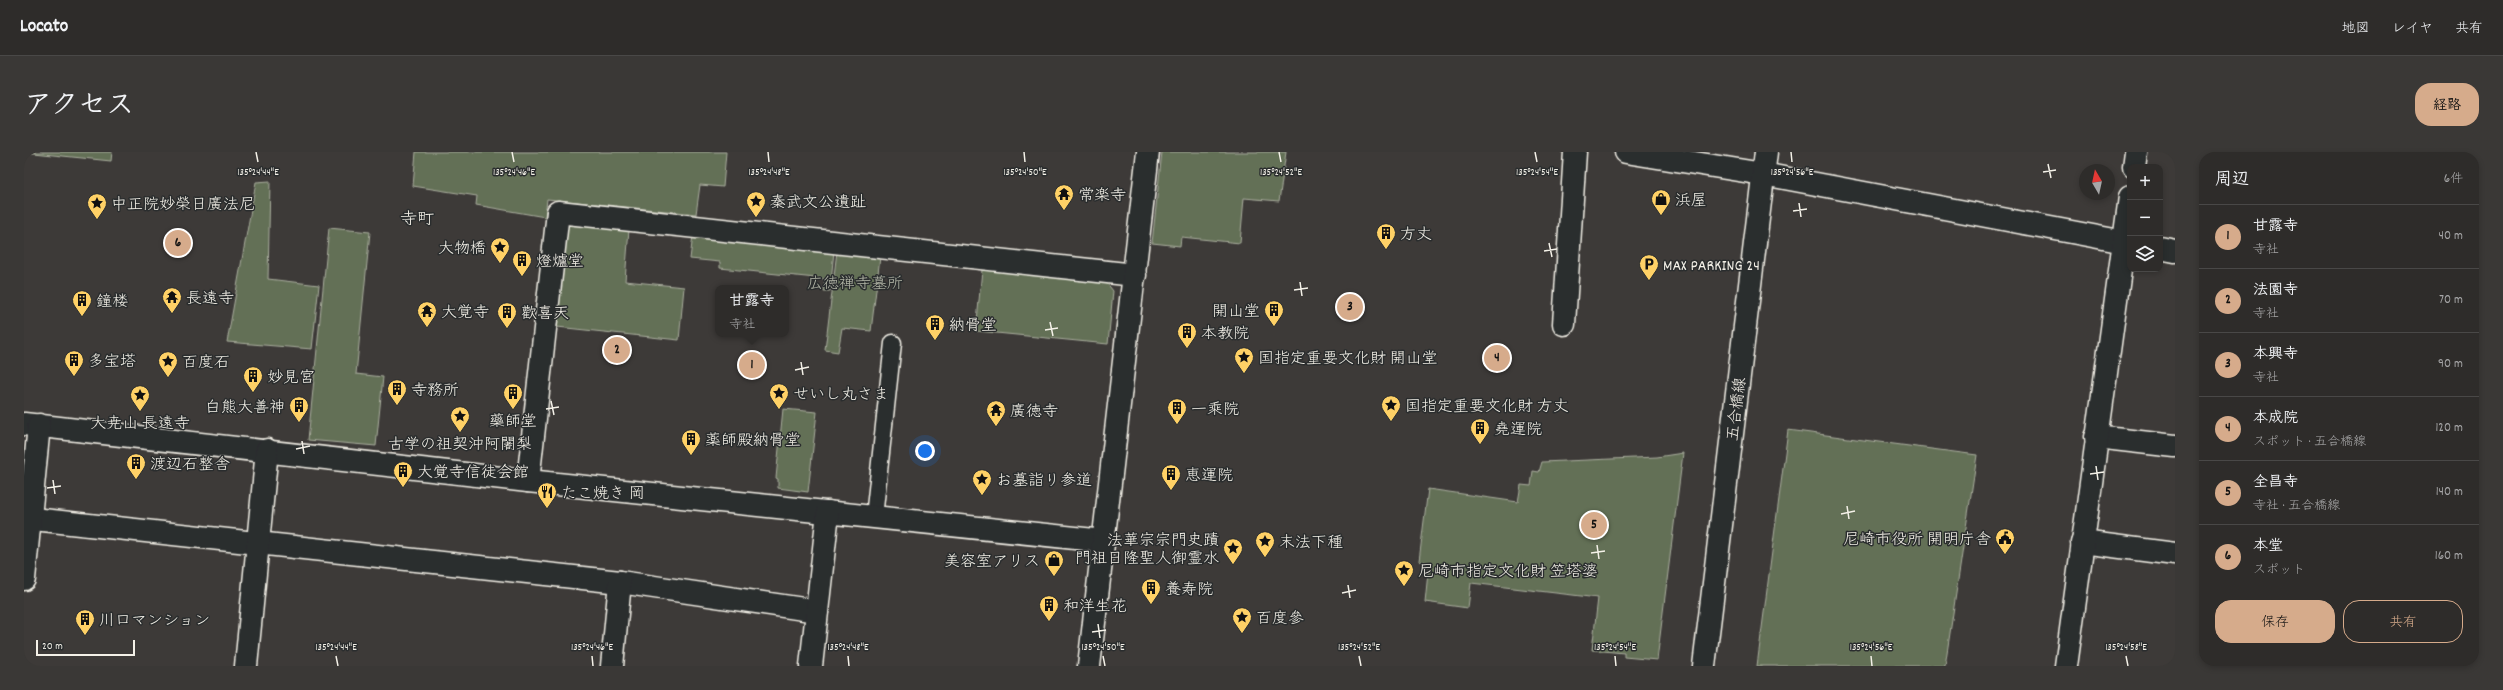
<!DOCTYPE html>
<html lang="ja">
<head>
<meta charset="utf-8">
<style>
	body { margin:0; font-family:Dekko,"Klee One",sans-serif; background:#3a3836; color:#f1f3f6 }
	.controls { position:absolute; right:12px; top:12px; display:grid; overflow:hidden; border-radius:8px; box-shadow:0 2px 6px #0003 }
	.controls button { width:36px; height:36px; display:grid; place-items:center; padding:0; border:0; border-bottom:1px solid #494847; background:#2e2c2a; color:#f1f3f6; font:20px sans-serif }
	.compass { position:absolute; left:2055px; top:12px; width:36px; height:36px; border-radius:50%; background:#2e2c2a; box-shadow:0 2px 6px #0003; rotate:351deg }
	.scale { position:absolute; left:12px; bottom:10px; width:99px; box-sizing:border-box; padding-left:4px; border:2px solid #f4f1e8; border-top:0; font-size:11px; line-height:14px; white-space:nowrap; color:#f4f1e8; -webkit-text-stroke:3px #2a2d2e; paint-order:stroke }
	.you { position:absolute; left:901px; top:299px; width:14px; height:14px; margin:-10px; border:3px solid #fff; border-radius:50%; background:#1a73e8; box-shadow:0 0 0 6px #1a73e833 }
	.badge { display:grid; place-items:center; width:26px; height:26px; border-radius:50%; background:#d6ab8b; color:#111; font-size:13px; font-weight:700 }
	.pin { position:absolute; translate:-50% -50%; border:2px solid #fff; box-shadow:0 1px 4px #0006 }
	.popup { position:absolute; left:691px; top:133px; width:74px; height:52px; box-sizing:border-box; display:grid; place-content:center; border-radius:8px; background:#2e2c2a; filter:drop-shadow(0 1px 3px #0005); font-size:13px; white-space:nowrap; color:#a7a7a8 }
	.popup b { font-size:15px; color:#f1f3f6 }
	.popup::after { content:''; position:absolute; left:50%; top:100%; margin-left:-8px; border:8px solid transparent; border-top-color:#2e2c2a }
	.list { margin:0; padding:0; list-style:none }
	h2 { display:flex; justify-content:space-between; align-items:center; height:52px; margin:0; padding:0 16px; font-size:17px }
	h2 small { font-size:13px; font-weight:400; color:#a7a7a8 }
	.list li { display:grid; grid-template-columns:26px 1fr auto; gap:12px; align-items:center; box-sizing:border-box; height:64px; padding:0 16px; border-top:1px solid #494847 }
	.list b { display:block; font-size:15px; white-space:nowrap }
	.list p { margin:0; font-size:13px; white-space:nowrap; color:#a7a7a8 }
	.list em { font-size:13px; font-style:normal; color:#a7a7a8 }
	.actions { display:flex; gap:8px; padding:12px 16px }
	.actions a { flex:1; padding:9px 0; border:1px solid #d6ab8b; border-radius:16px; text-align:center; font-size:14px; color:#d6ab8b }
	.actions .main { background:#d6ab8b; color:#111 }
	.icon { flex:none; width:22px; height:22px; fill:none; stroke:currentColor; stroke-width:2; stroke-linecap:round; stroke-linejoin:round }
	.map { position:relative; flex:none; width:2151px; height:514px; overflow:hidden; border-radius:16px }
	header { display:flex; align-items:center; gap:24px; box-sizing:border-box; height:56px; padding:0 20px; background:#2e2c2a; border-bottom:1px solid #494847 }
	header strong { font-size:19px }
	nav { display:flex; gap:22px; margin-inline-start:auto; font-size:14px }
	.intro { display:flex; align-items:center; justify-content:space-between; box-sizing:border-box; height:96px; padding:0 24px }
	h1 { margin:0; font-size:28px }
	.button { padding:10px 18px; border-radius:16px; background:#d6ab8b; color:#111; font-size:14px; font-weight:700 }
	main { display:flex; gap:24px; padding:0 24px }
	aside { flex:1; background:#2e2c2a; border-radius:16px; box-shadow:0 2px 6px #0003 }
	.map>svg:first-child { display:block }
	.green { fill:#636f57; stroke:#acb0a0 }
	.lines { fill:none; stroke-linecap:round; stroke-linejoin:round }
	.service-casing { stroke:#f4f1e8; stroke-width:19 }
	.minor-casing { stroke:#f4f1e8; stroke-width:25 }
	.tertiary-casing { stroke:#f4f1e8; stroke-width:25 }
	.service { stroke:#2a2d2e; stroke-width:16 }
	.minor { stroke:#2a2d2e; stroke-width:22 }
	.tertiary { stroke:#2a2d2e; stroke-width:22 }
	.ticks { fill:none; stroke:#f4f1e8; stroke-width:1.5 }
	.labels { text-anchor:middle; stroke-width:3; stroke-linejoin:round; paint-order:stroke }
	.poi-label { font-size:16px; fill:#f4f1e8; stroke:#2a2d2e; text-anchor:start }
	.park-label { font-size:16px; fill:#b3b6a7; stroke:#2a2d2e }
	.street-label { font-size:16px; fill:#f4f1e8; stroke:#2a2d2e }
	.neighbourhood-label { font-size:17px; fill:#f4f1e8; stroke:#2a2d2e }
	.ticks-label { font-size:10px; text-anchor:middle; fill:#f4f1e8; stroke:#2a2d2e; stroke-width:3; stroke-linejoin:round; paint-order:stroke }
</style>
</head>
<body>
<header>
<strong>Locato</strong>
<nav><a>地図</a><a>レイヤ</a><a>共有</a></nav>
</header>
<div class="intro"><h1>アクセス</h1><a class="button">経路</a></div>
<main>
<div class="map">
<svg width="2151" height="514" viewBox="0 0 2151 514">
	<rect width="100%" height="100%" fill="#3d3a38"/>
	<filter id="ink" filterUnits="userSpaceOnUse"><feTurbulence type="fractalNoise" baseFrequency=".025" numOctaves="2"/><feDisplacementMap in="SourceGraphic" scale="8" xChannelSelector="R" yChannelSelector="G"/><feConvolveMatrix kernelMatrix="1 2 1 2 8 2 1 2 1" color-interpolation-filters="sRGB"/></filter>
	<g filter="url(#ink)">
		<!-- green -->
		<g class="green">
			<path d="M0,0H88L87,9Z"/>
			<path d="M392,0H702L699,35L676,33L672,62L523,47L521,65L452,53L453,44L389,34Z"/>
			<path d="M1138,0H1262L1255,49L1220,46L1216,91L1157,85L1156,94L1128,91Z"/>
			<path d="M246,29L244,127L295,133L288,197L203,190L232,30Z"/>
			<path d="M543,70L605,77L601,129L660,135L655,188L533,175Z"/>
			<path d="M305,76L346,80L332,222L359,225L352,294L284,288Z"/>
			<path d="M669,83L810,99L806,139H800L801,127L696,116V110L666,107Z"/>
			<path d="M813,99L856,105L847,179L818,176L814,200L801,198Z"/>
			<path d="M958,118L1082,130L1089,139L1084,192L952,179Z"/>
			<path d="M759,257L793,260L784,340L754,336V327L752,326Z"/>
			<path d="M1764,278L1953,303L1921,514H1733Z"/>
			<path d="M1659,301L1633,508L1600,505V501L1568,498L1574,446L1447,431L1444,456L1401,450L1405,411L1395,409L1404,337L1494,350L1497,333L1507,334L1509,319L1515,320L1518,310L1633,305Z"/>
		</g>
		<g class="lines">
			<defs>
				<path id="service" d="M850,365L869,191"/>
				<g id="minor">
					<path d="M1602,0L1739,22L2106,91"/>
					<path d="M2110,15L2112,0"/>
					<path d="M2136,96L2151,99"/>
					<path d="M1540,172L1551,0"/>
					<path d="M0,272L504,329L1080,389"/>
					<path d="M2072,285L2151,294"/>
					<path d="M504,329L534,60L1111,123"/>
					<path d="M0,366L596,430L793,459"/>
					<path d="M2058,390L2151,402"/>
					<path d="M0,427L15,273"/>
					<path d="M222,514L243,298"/>
					<path d="M588,514L596,430"/>
					<path d="M787,514L804,360"/>
					<path d="M1065,514L1124,0"/>
					<path d="M2042,514L2106,45"/>
				</g>
				<path id="tertiary" d="M1680,514L1742,0"/>
			</defs>
			<!-- service casing -->
			<use href="#service" class="service-casing"/>
			<!-- minor casing -->
			<use href="#minor" class="minor-casing"/>
			<!-- tertiary casing -->
			<use href="#tertiary" class="tertiary-casing"/>
			<!-- service -->
			<use href="#service" class="service"/>
			<!-- minor -->
			<use href="#minor" class="minor"/>
			<!-- tertiary -->
			<use href="#tertiary" class="tertiary"/>
		</g>
	</g>
	<!-- ticks -->
	<path class="ticks" d="M232,0L234,10M488,0L490,10M744,0L745,10M1000,0L1001,10M1255,0L1257,10M1511,0L1513,10M1767,0L1768,10M2024,12L2027,26M2019,20L2032,18M1775,51L1777,65M1769,59L1783,57M1525,91L1528,105M1520,99L1533,97M1276,130L1278,144M1270,138L1284,136M1026,170L1029,184M1021,178L1034,176M777,210L779,223M771,218L785,215M527,249L530,263M522,257L535,255M278,289L280,302M272,297L286,294M2072,314L2074,328M2066,322L2080,320M29,328L31,342M23,336L37,334M1823,354L1825,367M1817,362L1831,359M1573,393L1575,407M1567,401L1581,399M1324,433L1326,446M1318,441L1332,438M1074,472L1076,486M1068,480L1082,478M312,504L314,514M568,504L569,514M824,504L825,514M1079,504L1081,514M1335,504L1337,514M1591,504L1592,514M1847,504L1848,514M2102,504L2104,514"/>
	<!-- icons -->
	<defs>
		<symbol id="temple-pin" viewBox="-11 -11 22 30"><path d="M0 17L-7.5 6A9.5 9.5 0 1 1 7.5 6Z" fill="#ffd166" stroke="#2a2d2e"/><path d="M0-6L5-2H3V0L6.5 2.5H4V6H1.5V3h-3V6H-4V2.5H-6.5L-3 0V-2H-5Z" fill="#111"/></symbol>
		<symbol id="shop-pin" viewBox="-11 -11 22 30"><path d="M0 17L-7.5 6A9.5 9.5 0 1 1 7.5 6Z" fill="#ffd166" stroke="#2a2d2e"/><path d="M-5-2.5h2.3a2.7 3.5 0 0 1 5.4 0H5L5.5 6h-11ZM-1.5-2.5h3a1.5 2.3 0 0 0-3 0Z" fill="#111"/></symbol>
		<symbol id="sight-pin" viewBox="-11 -11 22 30"><path d="M0 17L-7.5 6A9.5 9.5 0 1 1 7.5 6Z" fill="#ffd166" stroke="#2a2d2e"/><path d="M0-6L1.8-2.2L6-1.7L2.9 1.2L3.7 5.4L0 3.3L-3.7 5.4L-2.9 1.2L-6-1.7L-1.8-2.2Z" fill="#111"/></symbol>
		<symbol id="building-pin" viewBox="-11 -11 22 30"><path d="M0 17L-7.5 6A9.5 9.5 0 1 1 7.5 6Z" fill="#ffd166" stroke="#2a2d2e"/><path d="M-4-6H4V6H1V3H-1V6H-4ZM-2.5-4.3h1.7v1.8h-1.7ZM.8-4.3h1.7v1.8H.8ZM-2.5-1h1.7V.8h-1.7ZM.8-1h1.7V.8H.8Z" fill="#111"/></symbol>
		<symbol id="parking-pin" viewBox="-11 -11 22 30"><path d="M0 17L-7.5 6A9.5 9.5 0 1 1 7.5 6Z" fill="#ffd166" stroke="#2a2d2e"/><path d="M-3.5-5.5H1a3.5 3.5 0 0 1 0 7H-1V5.5H-3.5ZM-1-3.4V-.6H.8a1.4 1.4 0 0 0 0-2.8Z" fill="#111"/></symbol>
		<symbol id="restaurant-pin" viewBox="-11 -11 22 30"><path d="M0 17L-7.5 6A9.5 9.5 0 1 1 7.5 6Z" fill="#ffd166" stroke="#2a2d2e"/><path d="M-5-6h1v4h1v-4h1v4h1v-4h1v5L-1.5 .5V6h-2V.5L-5-1ZM5-6V6H3V1.5H1.5Q1.5-4 5-6Z" fill="#111"/></symbol>
		<symbol id="civic-pin" viewBox="-11 -11 22 30"><path d="M0 17L-7.5 6A9.5 9.5 0 1 1 7.5 6Z" fill="#ffd166" stroke="#2a2d2e"/><path d="M-.6-6.5H3V-4.5H.6V-3L4-1V1h2V6H-6V1h2V-1L-.6-3ZM-1.2 2.5V6h2.4V2.5Z" fill="#111"/></symbol>
	</defs>
	<g fill-rule="evenodd">
		<use href="#temple-pin" x="1029" y="31" width="22" height="30"/>
		<use href="#shop-pin" x="1626" y="36" width="22" height="30"/>
		<use href="#sight-pin" x="721" y="38" width="22" height="30"/>
		<use href="#sight-pin" x="62" y="40" width="22" height="30"/>
		<use href="#building-pin" x="1351" y="70" width="22" height="30"/>
		<use href="#sight-pin" x="465" y="84" width="22" height="30"/>
		<use href="#building-pin" x="487" y="97" width="22" height="30"/>
		<use href="#parking-pin" x="1614" y="101" width="22" height="30"/>
		<use href="#temple-pin" x="137" y="134" width="22" height="30"/>
		<use href="#building-pin" x="47" y="137" width="22" height="30"/>
		<use href="#building-pin" x="1239" y="147" width="22" height="30"/>
		<use href="#temple-pin" x="392" y="148" width="22" height="30"/>
		<use href="#building-pin" x="472" y="149" width="22" height="30"/>
		<use href="#building-pin" x="900" y="161" width="22" height="30"/>
		<use href="#building-pin" x="1152" y="169" width="22" height="30"/>
		<use href="#sight-pin" x="1209" y="194" width="22" height="30"/>
		<use href="#building-pin" x="39" y="197" width="22" height="30"/>
		<use href="#sight-pin" x="133" y="198" width="22" height="30"/>
		<use href="#building-pin" x="218" y="213" width="22" height="30"/>
		<use href="#building-pin" x="362" y="226" width="22" height="30"/>
		<use href="#building-pin" x="478" y="230" width="22" height="30"/>
		<use href="#sight-pin" x="744" y="230" width="22" height="30"/>
		<use href="#sight-pin" x="105" y="232" width="22" height="30"/>
		<use href="#sight-pin" x="1356" y="242" width="22" height="30"/>
		<use href="#building-pin" x="264" y="243" width="22" height="30"/>
		<use href="#building-pin" x="1142" y="245" width="22" height="30"/>
		<use href="#temple-pin" x="961" y="247" width="22" height="30"/>
		<use href="#sight-pin" x="425" y="253" width="22" height="30"/>
		<use href="#building-pin" x="1445" y="265" width="22" height="30"/>
		<use href="#building-pin" x="656" y="276" width="22" height="30"/>
		<use href="#building-pin" x="101" y="300" width="22" height="30"/>
		<use href="#building-pin" x="368" y="308" width="22" height="30"/>
		<use href="#building-pin" x="1136" y="311" width="22" height="30"/>
		<use href="#sight-pin" x="947" y="316" width="22" height="30"/>
		<use href="#restaurant-pin" x="512" y="329" width="22" height="30"/>
		<use href="#civic-pin" x="1970" y="375" width="22" height="30"/>
		<use href="#sight-pin" x="1230" y="378" width="22" height="30"/>
		<use href="#sight-pin" x="1198" y="385" width="22" height="30"/>
		<use href="#shop-pin" x="1019" y="397" width="22" height="30"/>
		<use href="#sight-pin" x="1369" y="407" width="22" height="30"/>
		<use href="#building-pin" x="1116" y="425" width="22" height="30"/>
		<use href="#building-pin" x="1014" y="442" width="22" height="30"/>
		<use href="#sight-pin" x="1207" y="454" width="22" height="30"/>
		<use href="#building-pin" x="50" y="456" width="22" height="30"/>
	</g>
	<g class="labels">
		<!-- poi labels -->
		<g class="poi-label">
			<text x="1054" y="48">常楽寺</text>
			<text x="1651" y="53">浜屋</text>
			<text x="746" y="55">秦武文公遺趾</text>
			<text x="87" y="57">中正院妙榮日廣法尼</text>
			<text x="1376" y="87">方丈</text>
			<text x="462" y="101" text-anchor="end">大物橋</text>
			<text x="512" y="114">燈爐堂</text>
			<text x="1639" y="118">MAX PARKING 24</text>
			<text x="162" y="151">長遠寺</text>
			<text x="72" y="154">鐘楼</text>
			<text x="1236" y="164" text-anchor="end">開山堂</text>
			<text x="417" y="165">大覚寺</text>
			<text x="497" y="166">歡喜天</text>
			<text x="925" y="178">納骨堂</text>
			<text x="1177" y="186">本教院</text>
			<text x="1234" y="211">国指定重要文化財 開山堂</text>
			<text x="64" y="214">多宝塔</text>
			<text x="158" y="215">百度石</text>
			<text x="243" y="230">妙見宮</text>
			<text x="387" y="243">寺務所</text>
			<text x="769" y="247">せいし丸さま</text>
			<text x="1381" y="259">国指定重要文化財 方丈</text>
			<text x="261" y="260" text-anchor="end">白熊大善神</text>
			<text x="1167" y="262">一乘院</text>
			<text x="986" y="264">廣徳寺</text>
			<text x="489" y="274" text-anchor="middle">藥師堂</text>
			<text x="116" y="276" text-anchor="middle">大尭山 長遠寺</text>
			<text x="1470" y="282">堯運院</text>
			<text x="681" y="293">薬師殿納骨堂</text>
			<text x="436" y="297" text-anchor="middle">古学の祖契沖阿闍梨</text>
			<text x="126" y="317">渡辺石整舎</text>
			<text x="393" y="325">大覚寺信徒会館</text>
			<text x="1161" y="328">恵運院</text>
			<text x="972" y="333">お墓詣り参道</text>
			<text x="537" y="346">たこ焼き 岡</text>
			<text x="1967" y="392" text-anchor="end">尼崎市役所 開明庁舎</text>
			<text x="1195" y="393" text-anchor="end">法華宗宗門史蹟<tspan x="1195" dy="18">門祖日隆聖人御霊水</tspan></text>
			<text x="1255" y="395">末法下種</text>
			<text x="1016" y="414" text-anchor="end">美容室アリス</text>
			<text x="1394" y="424">尼崎市指定文化財 笠塔婆</text>
			<text x="1141" y="442">養寿院</text>
			<text x="1039" y="459">和洋生花</text>
			<text x="1232" y="471">百度參</text>
			<text x="75" y="473">川口マンション</text>
		</g>
		<!-- park labels -->
		<g class="park-label">
			<text x="831" y="136">広徳禅寺墓所</text>
		</g>
		<!-- street labels -->
		<g class="street-label">
			<text transform="translate(1711 257) rotate(-83)" y="6">五合橋線</text>
		</g>
		<!-- neighbourhood labels -->
		<g class="neighbourhood-label">
			<text x="393" y="72">寺町</text>
		</g>
	</g>
	<g class="ticks-label">
		<text x="234" y="23">135°24'44"E</text>
		<text x="490" y="23">135°24'46"E</text>
		<text x="745" y="23">135°24'48"E</text>
		<text x="1001" y="23">135°24'50"E</text>
		<text x="1257" y="23">135°24'52"E</text>
		<text x="1513" y="23">135°24'54"E</text>
		<text x="1768" y="23">135°24'56"E</text>
		<text x="312" y="498">135°24'44"E</text>
		<text x="568" y="498">135°24'46"E</text>
		<text x="824" y="498">135°24'48"E</text>
		<text x="1079" y="498">135°24'50"E</text>
		<text x="1335" y="498">135°24'52"E</text>
		<text x="1591" y="498">135°24'54"E</text>
		<text x="1847" y="498">135°24'56"E</text>
		<text x="2102" y="498">135°24'58"E</text>
	</g>
</svg>
<div class="controls">
<button>+</button>
<button>−</button>
<button><svg class="icon" aria-label="layers" viewBox="0 0 24 24"><path d="M12 4l9 5-9 5-9-5zM3 14l9 5 9-5"/></svg></button>
</div>
<svg class="compass" viewBox="-18 -18 36 36"><path d="M0-13l5 13h-10z" fill="#e53935"/><path d="M0 13l5-13h-10z" fill="#a7a7a8"/></svg>
<div class="scale">20 m</div>
<div class="you"></div>
<div class="pin badge" style="left:728px;top:213px">1</div>
<div class="popup"><b>甘露寺</b>寺社</div>
<div class="pin badge" style="left:593px;top:198px">2</div>
<div class="pin badge" style="left:1326px;top:155px">3</div>
<div class="pin badge" style="left:1473px;top:206px">4</div>
<div class="pin badge" style="left:1570px;top:373px">5</div>
<div class="pin badge" style="left:154px;top:91px">6</div>
</div>
<aside>
<h2>周辺<small>6件</small></h2>
<ul class="list">
<li><span class="badge">1</span><div><b>甘露寺</b><p>寺社</p></div><em>40 m</em></li>
<li><span class="badge">2</span><div><b>法園寺</b><p>寺社</p></div><em>70 m</em></li>
<li><span class="badge">3</span><div><b>本興寺</b><p>寺社</p></div><em>90 m</em></li>
<li><span class="badge">4</span><div><b>本成院</b><p>スポット · 五合橋線</p></div><em>120 m</em></li>
<li><span class="badge">5</span><div><b>全昌寺</b><p>寺社 · 五合橋線</p></div><em>140 m</em></li>
<li><span class="badge">6</span><div><b>本堂</b><p>スポット</p></div><em>160 m</em></li>
</ul>
<div class="actions"><a class="main">保存</a><a>共有</a></div>
</aside>
</main>
</body>
</html>
